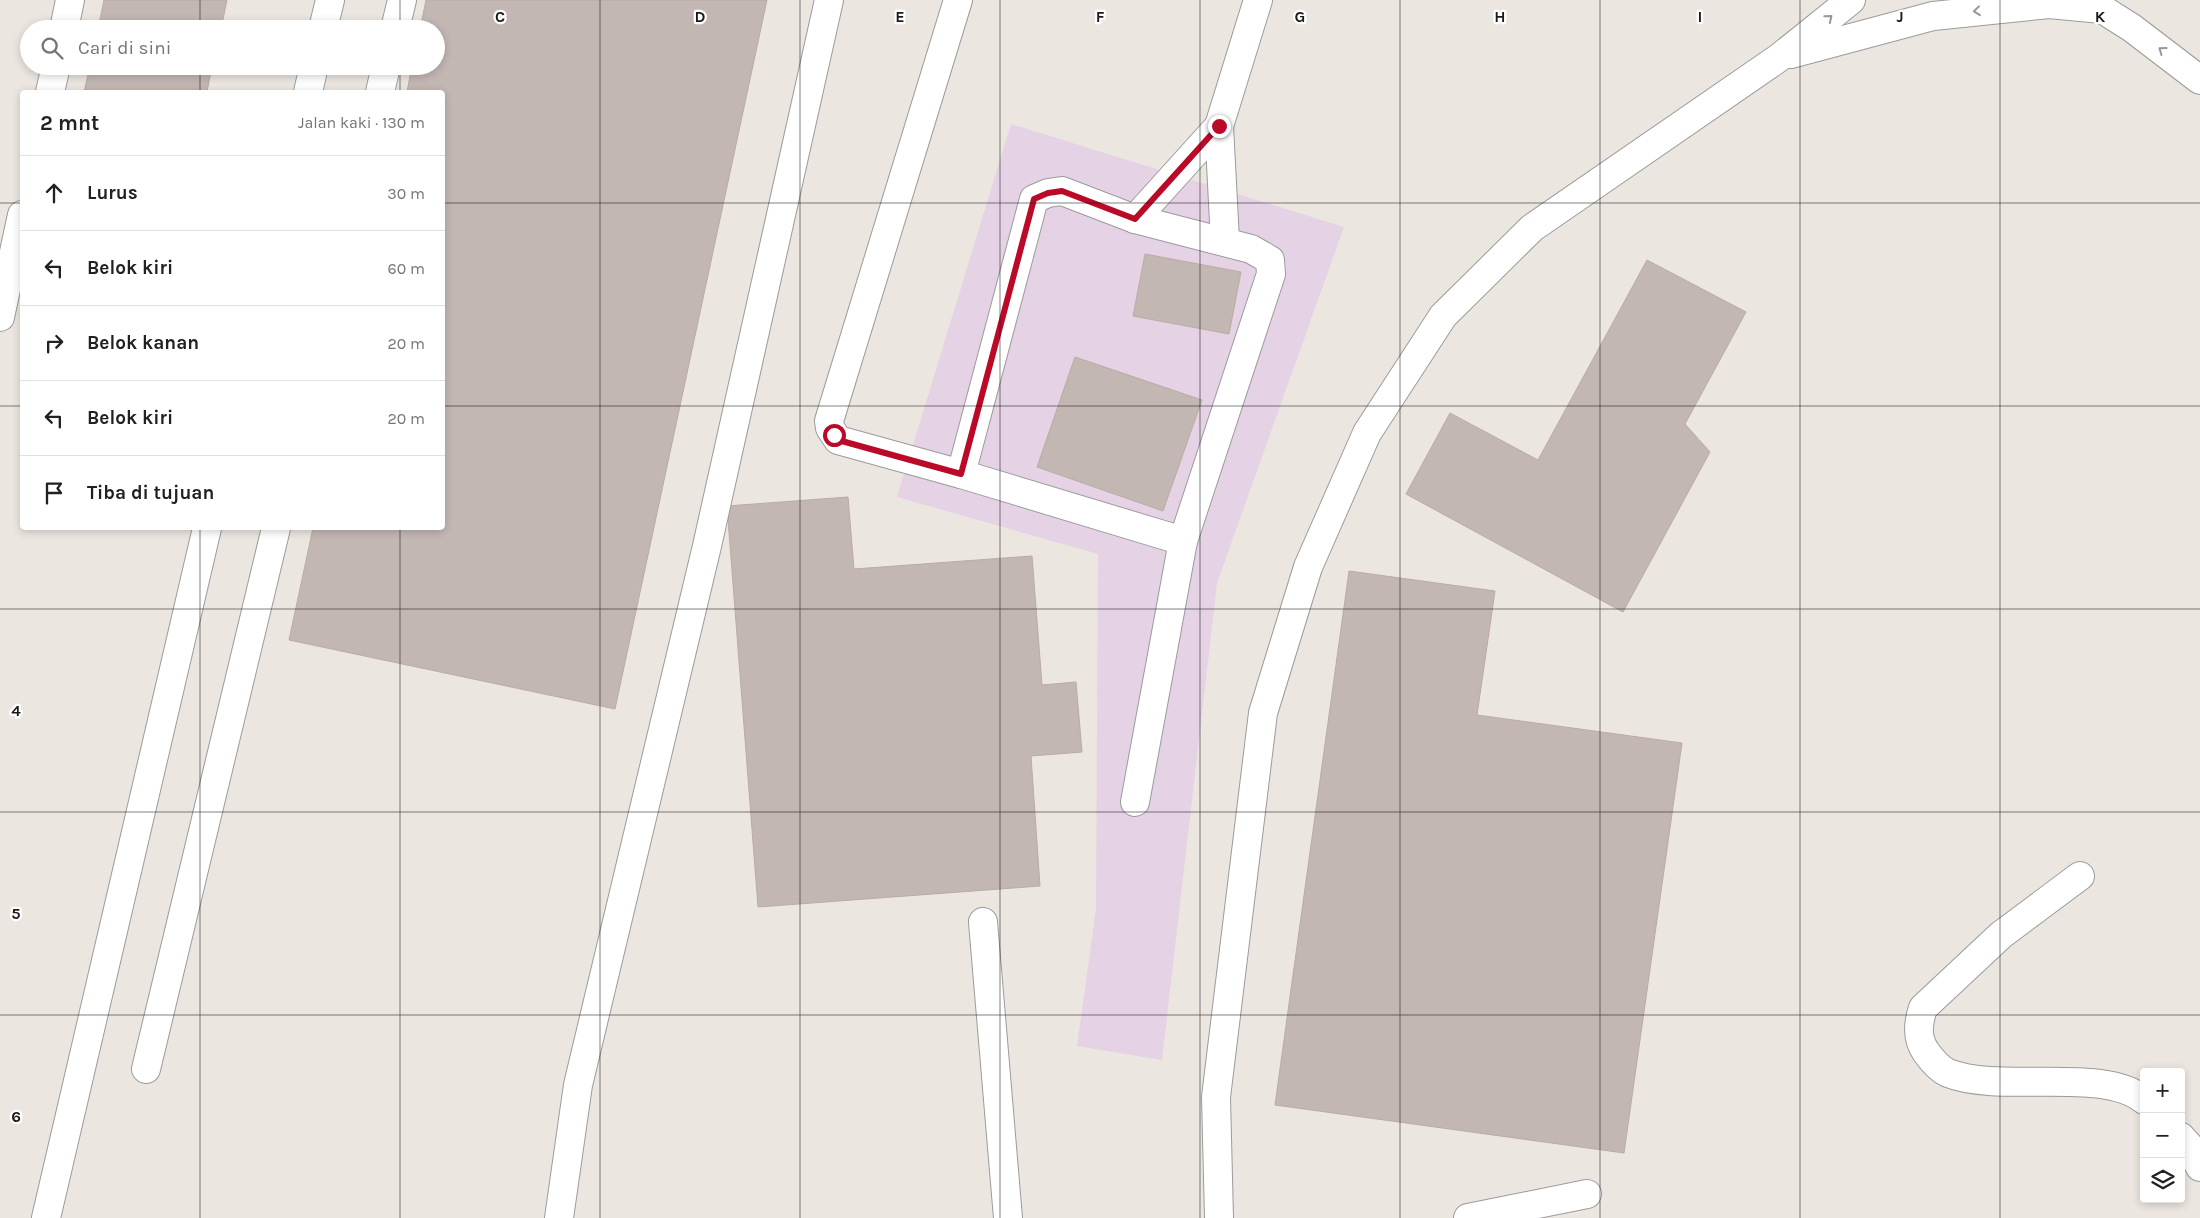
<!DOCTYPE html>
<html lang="id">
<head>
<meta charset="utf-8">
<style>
	body { margin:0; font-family:Karla,sans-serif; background:#f2f2f2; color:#202124 }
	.controls { position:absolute; right:15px; bottom:15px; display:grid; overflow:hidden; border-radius:5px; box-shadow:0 2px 8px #0003 }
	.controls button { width:45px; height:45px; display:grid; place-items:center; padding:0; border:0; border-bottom:1px solid #e0e0e0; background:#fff; color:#202124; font:25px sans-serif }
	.stop { position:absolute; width:15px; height:15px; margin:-11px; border:4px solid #bb0a28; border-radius:50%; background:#fff }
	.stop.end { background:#bb0a28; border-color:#fff; box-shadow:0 1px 5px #0008 }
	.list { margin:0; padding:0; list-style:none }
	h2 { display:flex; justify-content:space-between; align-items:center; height:65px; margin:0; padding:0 20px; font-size:21px }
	h2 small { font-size:16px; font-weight:400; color:#757577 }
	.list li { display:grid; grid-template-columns:32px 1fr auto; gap:15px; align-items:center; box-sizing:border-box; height:75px; padding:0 20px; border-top:1px solid #e0e0e0 }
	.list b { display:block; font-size:19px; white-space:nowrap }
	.list em { font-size:16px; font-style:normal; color:#757577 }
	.icon { flex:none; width:28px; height:28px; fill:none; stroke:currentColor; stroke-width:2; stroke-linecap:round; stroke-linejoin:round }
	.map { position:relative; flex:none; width:2200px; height:1218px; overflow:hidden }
	.search { position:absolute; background:#fff; box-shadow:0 2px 8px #0003; left:20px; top:20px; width:425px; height:55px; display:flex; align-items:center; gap:12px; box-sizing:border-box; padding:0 18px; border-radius:28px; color:#757577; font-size:19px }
	.panel { position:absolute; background:#fff; box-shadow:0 2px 8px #0003; left:20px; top:90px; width:425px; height:440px; border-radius:5px }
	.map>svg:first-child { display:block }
	.industrial { fill:#e5d2e4 }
	.building { fill:#c3b7b4; stroke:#bcaaa3 }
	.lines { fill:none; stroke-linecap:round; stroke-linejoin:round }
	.minor-casing { stroke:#9b9b9b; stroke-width:30 }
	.minor { stroke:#fff; stroke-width:28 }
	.oneway { stroke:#989898 }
	.route { stroke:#bb0a28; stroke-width:6 }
	.grid { fill:none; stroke:#1a1a1a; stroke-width:1; stroke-opacity:0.55 }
	.grid-label { font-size:16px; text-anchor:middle; font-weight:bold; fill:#1a1a1a; stroke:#fff; stroke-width:4.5; stroke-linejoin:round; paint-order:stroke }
</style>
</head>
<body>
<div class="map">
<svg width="2200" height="1218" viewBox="0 0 2200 1218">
	<rect width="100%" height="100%" fill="#ece6e0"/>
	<!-- industrial -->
	<path class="industrial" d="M1011,124L1344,227L1217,583L1162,1060L1077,1046L1096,909L1098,554L897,497Z"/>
	<!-- building -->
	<g class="building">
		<path d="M104,0H227L221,29H98Z"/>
		<path d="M426,0H767L615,709L289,640L313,528H442V92H407L412,66H436V29H420Z"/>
		<path d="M90,66H212L207,92H84Z"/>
		<path d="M1145,254L1241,272L1229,334L1133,316Z"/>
		<path d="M1647,260L1746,312L1685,424L1710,452L1623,612L1406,494L1450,413L1538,460Z"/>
		<path d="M1075,357L1202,400L1163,511L1037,467Z"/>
		<path d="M848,497L854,569L1032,556L1042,685L1076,682L1082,752L1031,756L1040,886L758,907L727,506Z"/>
		<path d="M1349,571L1495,591L1477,715L1682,743L1624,1153L1275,1105Z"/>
	</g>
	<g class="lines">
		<defs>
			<g id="minor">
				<path d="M958,0L829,421L830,428L838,440L961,474"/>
				<path d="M64,29L70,0"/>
				<path d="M323,29L330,0"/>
				<path d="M395,29L402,0"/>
				<path d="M1791,54L1933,16L2049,4L2102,9L2132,28L2200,80"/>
				<path d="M50,92L56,66"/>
				<path d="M308,92L314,66"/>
				<path d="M380,92L386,66"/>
				<path d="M1062,191L1135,219L1251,249L1270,260L1271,274L1183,541L961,474L1034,199L1048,193Z"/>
				<path d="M1135,219L1219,126"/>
				<path d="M1225,241L1219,126L1258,0"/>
				<path d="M0,317L22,215"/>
				<path d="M1135,802L1183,541"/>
				<path d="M2080,876L2001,935L1923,1008C1918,1023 1916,1038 1926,1052C1931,1059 1939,1069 1948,1073C2001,1094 2103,1066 2144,1100"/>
				<path d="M983,922L1008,1218"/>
				<path d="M146,1069L276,528"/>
				<path d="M2181,1137L2189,1146L2200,1167"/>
				<path d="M46,1218L207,528"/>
				<path d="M559,1218L578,1085L707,546L829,0"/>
				<path d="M1219,1218L1216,1097L1263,713L1308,567L1367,433L1443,316L1532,228L1780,57L1851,0"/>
				<path d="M1468,1218L1587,1194"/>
			</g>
		</defs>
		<!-- minor casing -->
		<use href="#minor" class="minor-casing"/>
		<!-- minor -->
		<use href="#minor" class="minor"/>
	</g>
	<!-- one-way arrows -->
	<defs><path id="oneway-chevron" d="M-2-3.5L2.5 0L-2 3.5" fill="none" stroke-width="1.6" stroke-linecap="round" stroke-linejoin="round" transform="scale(1.25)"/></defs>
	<g class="oneway">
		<use href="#oneway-chevron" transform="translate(1977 11) rotate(174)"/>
		<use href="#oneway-chevron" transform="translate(1829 18) rotate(-39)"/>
		<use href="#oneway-chevron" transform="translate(2162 50) rotate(-144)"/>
	</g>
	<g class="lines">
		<!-- route -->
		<path class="route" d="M834,435L838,440L961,474L1034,199L1048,193L1062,191L1135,219L1219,126"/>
	</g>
	<!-- grid -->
	<path class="grid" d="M200,0V29M400,0V29M600,0V1218M800,0V1218M1000,0V1218M1200,0V1218M1400,0V1218M1600,0V1218M1800,0V1218M2000,0V1218M200,66V92M400,66V92M0,203H22M442,203H2200M0,406H22M442,406H2200M200,528V1218M400,528V1218M0,609H2200M0,812H2200M0,1015H2200"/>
	<g class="grid-label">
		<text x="500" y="22">C</text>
		<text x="700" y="22">D</text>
		<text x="900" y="22">E</text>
		<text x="1100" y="22">F</text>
		<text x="1300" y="22">G</text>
		<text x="1500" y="22">H</text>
		<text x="1700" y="22">I</text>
		<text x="1900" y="22">J</text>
		<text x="2100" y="22">K</text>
		<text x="16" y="716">4</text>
		<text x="16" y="919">5</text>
		<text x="16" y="1122">6</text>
	</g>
</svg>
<div class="controls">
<button>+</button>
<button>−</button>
<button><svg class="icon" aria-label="layers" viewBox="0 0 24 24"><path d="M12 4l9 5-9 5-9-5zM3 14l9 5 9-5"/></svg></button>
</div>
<div class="stop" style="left:834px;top:435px"></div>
<div class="stop end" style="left:1219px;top:126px"></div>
<div class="search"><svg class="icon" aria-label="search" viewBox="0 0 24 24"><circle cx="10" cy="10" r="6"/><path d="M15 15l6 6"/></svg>Cari di sini</div>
<section class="panel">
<h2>2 mnt<small>Jalan kaki · 130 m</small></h2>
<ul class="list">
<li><svg class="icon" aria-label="ahead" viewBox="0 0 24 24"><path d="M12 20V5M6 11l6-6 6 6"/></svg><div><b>Lurus</b></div><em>30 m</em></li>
<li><svg class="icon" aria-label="left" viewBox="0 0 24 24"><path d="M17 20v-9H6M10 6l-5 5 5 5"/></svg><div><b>Belok kiri</b></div><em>60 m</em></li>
<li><svg class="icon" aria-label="right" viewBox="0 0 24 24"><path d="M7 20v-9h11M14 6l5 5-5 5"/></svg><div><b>Belok kanan</b></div><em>20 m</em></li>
<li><svg class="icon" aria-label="left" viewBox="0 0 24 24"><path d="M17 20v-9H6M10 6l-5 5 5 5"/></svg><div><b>Belok kiri</b></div><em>20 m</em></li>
<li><svg class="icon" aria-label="arrive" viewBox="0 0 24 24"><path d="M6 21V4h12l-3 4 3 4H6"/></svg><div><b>Tiba di tujuan</b></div></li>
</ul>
</section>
</div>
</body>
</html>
